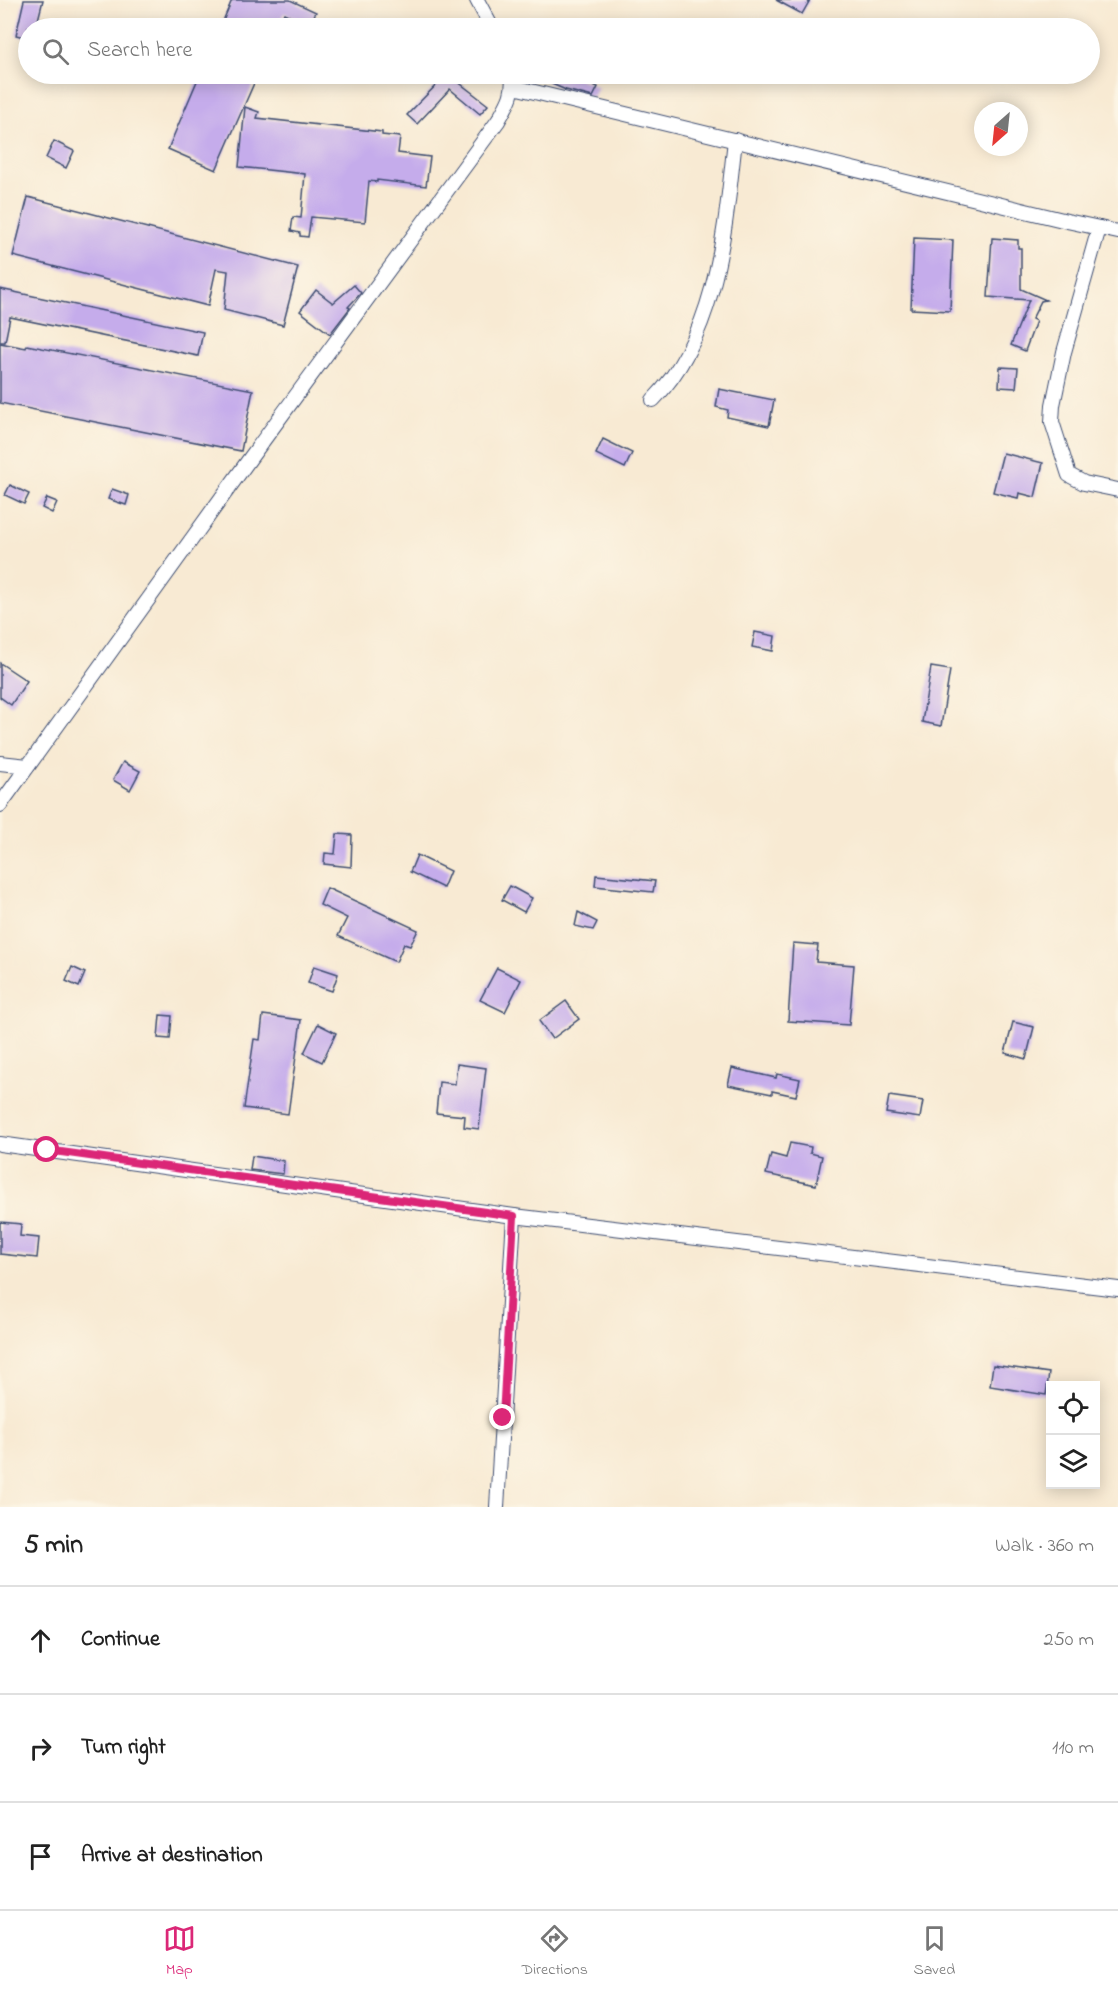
<!DOCTYPE html>
<html lang="en">
<head>
<meta charset="utf-8">
<style>
	body { margin:0; font-family:"Indie Flower",sans-serif; background:#f6f6f6; color:#222 }
	.controls { position:absolute; right:18px; bottom:18px; display:grid; overflow:hidden; border-radius:0px; box-shadow:0 3px 15px #0003 }
	.controls button { width:54px; height:54px; display:grid; place-items:center; padding:0; border:0; border-bottom:2px solid #e0e0e0; background:#fff; color:#222; font:30px sans-serif }
	.compass { position:absolute; left:974px; top:102px; width:54px; height:54px; border-radius:50%; background:#fff; box-shadow:0 3px 15px #0003; rotate:207deg }
	.stop { position:absolute; width:18px; height:18px; margin:-14px; border:4px solid #db2777; border-radius:50%; background:#fff }
	.stop.end { background:#db2777; border-color:#fff; box-shadow:0 2px 6px #0008 }
	.list { margin:0; padding:0; list-style:none }
	h2 { display:flex; justify-content:space-between; align-items:center; height:78px; margin:0; padding:0 24px; font-size:26px }
	h2 small { font-size:20px; font-weight:400; color:#767676 }
	.list li { display:grid; grid-template-columns:39px 1fr auto; gap:18px; align-items:center; box-sizing:border-box; height:108px; padding:0 24px; border-top:2px solid #e0e0e0 }
	.list b { display:block; font-size:22px; white-space:nowrap }
	.list em { font-size:20px; font-style:normal; color:#767676 }
	.icon { flex:none; width:33px; height:33px; fill:none; stroke:currentColor; stroke-width:2; stroke-linecap:round; stroke-linejoin:round }
	.map { position:relative; flex:none; width:1118px; height:1507px; overflow:hidden }
	.search { position:absolute; background:#fff; box-shadow:0 3px 15px #0003; left:18px; right:18px; top:18px; height:66px; display:flex; align-items:center; gap:15px; box-sizing:border-box; padding:0 21px; border-radius:33px; color:#767676; font-size:22px }
	.sheet { height:402px; background:#fff }
	nav { display:flex; justify-content:space-around; align-items:center; box-sizing:border-box; height:84px; border-top:2px solid #e0e0e0; background:#fff; font-size:16px; color:#767676 }
	nav a { display:grid; justify-items:center; gap:3px }
	nav .on { color:#db2777 }
	.map>svg:first-child { display:block }
	.building { fill:#c5aceb }
	.lines { fill:none; stroke-linecap:round; stroke-linejoin:round }
	.minor-casing { stroke:#3c4b70; stroke-width:16 }
	.minor { stroke:#fff; stroke-width:14 }
	.route { stroke:#db2777; stroke-width:8 }
</style>
</head>
<body>
<div class="map">
<svg width="1118" height="1507" viewBox="0 0 1118 1507">
	<rect width="100%" height="100%" fill="#fcf5e5"/>
	<filter id="ink" filterUnits="userSpaceOnUse"><feTurbulence type="fractalNoise" baseFrequency=".0167" numOctaves="2"/><feDisplacementMap in="SourceGraphic" scale="12" xChannelSelector="R" yChannelSelector="G"/><feConvolveMatrix kernelMatrix="1 2 1 2 8 2 1 2 1" color-interpolation-filters="sRGB"/></filter>
	<filter id="wash" filterUnits="userSpaceOnUse"><feTurbulence type="fractalNoise" baseFrequency=".008" numOctaves="4" result="noise"/><feDisplacementMap in="SourceGraphic" scale="24" xChannelSelector="R" yChannelSelector="G"/><feGaussianBlur stdDeviation="1.35" result="paint"/><feColorMatrix in="noise" values="0 0 0 0 0 0 0 0 0 0 0 0 0 0 0 0 0 1.4 0 .05"/><feComposite in="paint" operator="in"/></filter>
	<g filter="url(#wash)">
		<rect width="100%" height="100%" fill="#f8ead3"/>
		<g id="blocks">
			<!-- building -->
			<g class="building">
				<path d="M24,0H43L36,28H28V38L16,35Z"/>
				<path d="M232,0H290L316,12L309,25L284,13L277,28H220Z"/>
				<path d="M776,0H810L802,14Z"/>
				<path d="M200,74H258L216,170L168,149Z"/>
				<path d="M447,74H465L457,81L488,105L480,114L450,89L417,124L407,115Z"/>
				<path d="M551,74H569L598,87L593,97L566,90L547,82Z"/>
				<path d="M245,107L259,112L257,118L382,132V135L400,137L398,153L430,157L426,186L377,180V182L369,181L365,222L311,217L308,237L300,236V233L291,231L293,217L301,218L305,174L239,167Z"/>
				<path d="M54,141L74,151L66,168L46,158Z"/>
				<path d="M28,197L298,267L283,325L224,310L228,271L216,269L208,306L13,256Z"/>
				<path d="M914,238L953,240L950,311L911,309Z"/>
				<path d="M992,238L1018,240V248H1021V289L1046,300L1041,301L1032,319L1036,321L1025,351L1011,345L1029,300L988,297Z"/>
				<path d="M354,285L361,293L348,307L350,308L330,334L300,311L316,290L333,303Z"/>
				<path d="M0,289L203,332L198,356L10,317L5,342H0Z"/>
				<path d="M0,343L26,348L27,345L253,390L241,451L0,403Z"/>
				<path d="M1000,367L1018,368L1016,388L999,387Z"/>
				<path d="M719,389L774,400L769,426L727,417L728,410L716,407Z"/>
				<path d="M603,439L632,453L625,468L596,454Z"/>
				<path d="M1003,453L1043,463L1035,497L1019,493L1018,498L993,492Z"/>
				<path d="M10,485L29,494L24,504L5,495Z"/>
				<path d="M112,489L129,495L126,505L108,499Z"/>
				<path d="M47,498L57,502L52,513L42,508Z"/>
				<path d="M755,632L775,636L773,651L752,647Z"/>
				<path d="M0,663L27,681L11,705L0,697Z"/>
				<path d="M931,667L950,670L941,726L922,722Z"/>
				<path d="M123,762L140,771L130,790L113,780Z"/>
				<path d="M337,834L352,835L351,867L324,864L325,853L335,854Z"/>
				<path d="M417,855L450,871L443,888L410,872Z"/>
				<path d="M596,875L655,881L653,892L595,886Z"/>
				<path d="M510,886L532,898L524,912L502,900Z"/>
				<path d="M327,888L418,930L410,946L404,944L396,962L338,936L347,918L320,905Z"/>
				<path d="M578,912L597,922L593,930L575,926Z"/>
				<path d="M793,943L818,945L816,962L854,965L849,1025L788,1021Z"/>
				<path d="M314,966L338,974L332,991L308,983Z"/>
				<path d="M72,967L85,973L79,987L66,981Z"/>
				<path d="M497,968L521,980L505,1012L480,1000Z"/>
				<path d="M566,1001L579,1019L552,1039L539,1021Z"/>
				<path d="M160,1015L172,1016L170,1039L158,1038Z"/>
				<path d="M263,1015L301,1020L288,1114L244,1108L254,1039L260,1040Z"/>
				<path d="M1013,1022L1034,1027L1026,1059L1005,1053Z"/>
				<path d="M318,1024L336,1033L322,1062L304,1053Z"/>
				<path d="M457,1064L486,1068L479,1129L464,1127L465,1116L436,1113L439,1082L455,1084Z"/>
				<path d="M732,1068L776,1078L777,1074L800,1079L796,1096L772,1091V1094L728,1085Z"/>
				<path d="M889,1096L923,1101L920,1118L886,1113Z"/>
				<path d="M790,1143L811,1147L810,1153L822,1156L816,1185L766,1174L771,1154L786,1158Z"/>
				<path d="M252,1156L284,1161L283,1174L250,1170Z"/>
				<path d="M0,1222L21,1224L20,1236L39,1238L37,1258L0,1254Z"/>
				<path d="M993,1365L1049,1373L1046,1395L990,1386Z"/>
			</g>
		</g>
	</g>
	<g filter="url(#ink)">
		<use href="#blocks" fill-opacity="0" stroke="#3c4b70" stroke-width="1.5"/>
		<g class="lines">
			<defs>
				<g id="minor">
					<path d="M477,0L492,28"/>
					<path d="M514,87L1067,221L1118,232"/>
					<path d="M1099,228L1064,352L1053,405L1052,422L1069,475L1084,483L1118,490"/>
					<path d="M653,400C718,334 725,228 735,140"/>
					<path d="M0,763L28,766"/>
					<path d="M0,805L251,457L498,121C508,103 515,94 512,74"/>
					<path d="M0,1144L514,1216L1118,1289"/>
					<path d="M497,1507L514,1216"/>
				</g>
			</defs>
			<!-- minor casing -->
			<use href="#minor" class="minor-casing"/>
			<!-- minor -->
			<use href="#minor" class="minor"/>
		</g>
	</g>
	<g class="lines" filter="url(#ink)">
		<!-- route -->
		<path class="route" d="M47,1150L514,1216L503,1418"/>
	</g>
</svg>
<div class="controls">
<button><svg class="icon" aria-label="locate" viewBox="0 0 24 24"><circle cx="12" cy="12" r="6"/><path d="M12 2v4M12 18v4M2 12h4M18 12h4"/></svg></button>
<button><svg class="icon" aria-label="layers" viewBox="0 0 24 24"><path d="M12 4l9 5-9 5-9-5zM3 14l9 5 9-5"/></svg></button>
</div>
<svg class="compass" viewBox="-18 -18 36 36"><path d="M0-13l5 13h-10z" fill="#e53935"/><path d="M0 13l5-13h-10z" fill="#767676"/></svg>
<div class="stop" style="left:47px;top:1150px"></div>
<div class="stop end" style="left:503px;top:1418px"></div>
<div class="search"><svg class="icon" aria-label="search" viewBox="0 0 24 24"><circle cx="10" cy="10" r="6"/><path d="M15 15l6 6"/></svg>Search here</div>
</div>
<section class="sheet">
<h2>5 min<small>Walk · 360 m</small></h2>
<ul class="list">
<li><svg class="icon" aria-label="ahead" viewBox="0 0 24 24"><path d="M12 20V5M6 11l6-6 6 6"/></svg><div><b>Continue</b></div><em>250 m</em></li>
<li><svg class="icon" aria-label="right" viewBox="0 0 24 24"><path d="M7 20v-9h11M14 6l5 5-5 5"/></svg><div><b>Turn right</b></div><em>110 m</em></li>
<li><svg class="icon" aria-label="arrive" viewBox="0 0 24 24"><path d="M6 21V4h12l-3 4 3 4H6"/></svg><div><b>Arrive at destination</b></div></li>
</ul>
</section>
<nav>
<a class="on"><svg class="icon" aria-label="map" viewBox="0 0 24 24"><path d="M3 6l6-2 6 2 6-2v14l-6 2-6-2-6 2zM9 4v14M15 6v14"/></svg>Map</a>
<a><svg class="icon" aria-label="directions" viewBox="0 0 24 24"><path d="M12 3l9 9-9 9-9-9zM9 14v-3h6M13 9l2 2-2 2"/></svg>Directions</a>
<a><svg class="icon" aria-label="saved" viewBox="0 0 24 24"><path d="M7 4h10v16l-5-4-5 4z"/></svg>Saved</a>
</nav>
</body>
</html>
